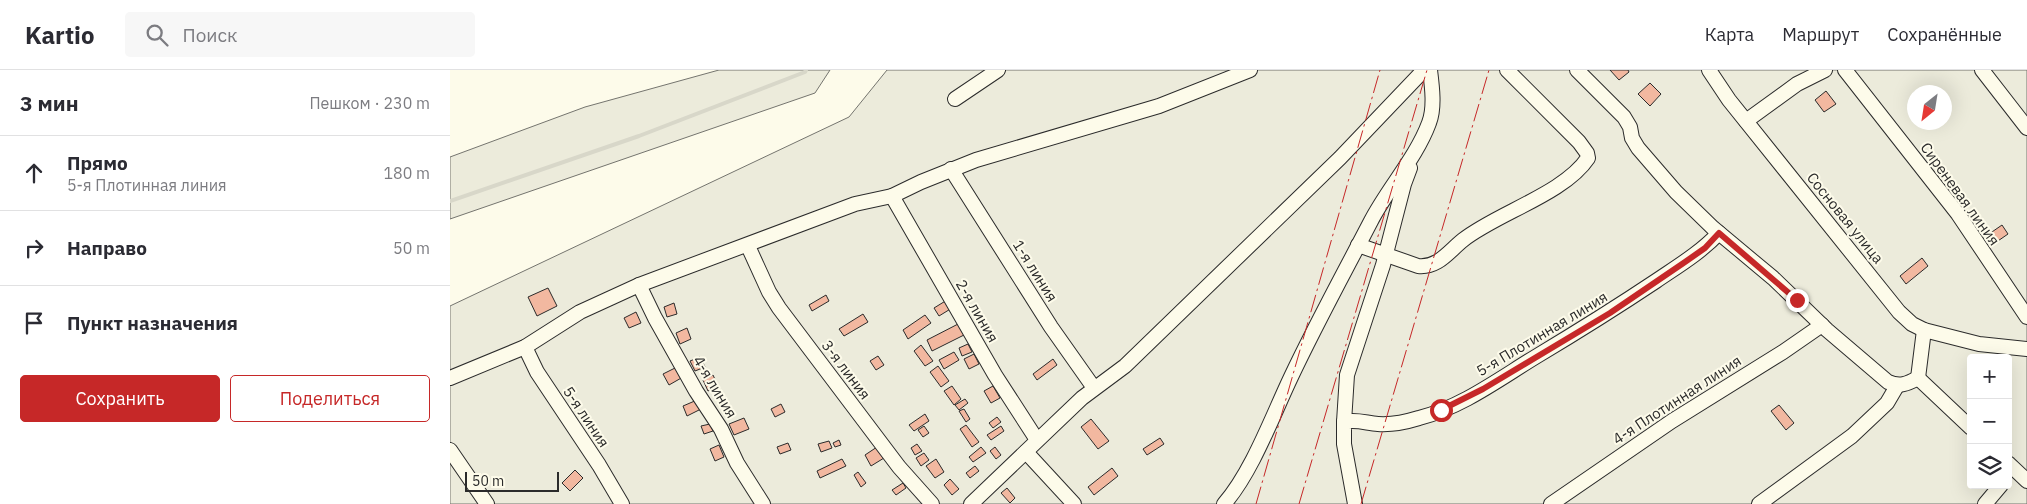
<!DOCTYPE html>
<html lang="ru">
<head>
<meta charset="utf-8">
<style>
	body { margin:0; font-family:"IBM Plex Sans",sans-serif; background:#f7f7f7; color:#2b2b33 }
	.controls { position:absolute; right:15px; bottom:15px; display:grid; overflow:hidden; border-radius:5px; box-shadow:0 5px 20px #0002 }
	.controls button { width:45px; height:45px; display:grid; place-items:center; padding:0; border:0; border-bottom:1px solid #e1e1e2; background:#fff; color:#2b2b33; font:25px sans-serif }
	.compass { position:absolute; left:1457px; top:15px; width:45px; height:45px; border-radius:50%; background:#fff; box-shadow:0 5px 20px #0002; rotate:210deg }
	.scale { position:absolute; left:15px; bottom:12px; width:94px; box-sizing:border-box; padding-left:5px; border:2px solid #2b2b2b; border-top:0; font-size:14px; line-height:18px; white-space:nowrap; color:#2b2b2b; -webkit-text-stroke:4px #fdfbea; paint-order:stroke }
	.stop { position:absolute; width:15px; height:15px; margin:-11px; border:4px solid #c62828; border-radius:50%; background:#fff }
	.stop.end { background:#c62828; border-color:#fff; box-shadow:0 1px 5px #0008 }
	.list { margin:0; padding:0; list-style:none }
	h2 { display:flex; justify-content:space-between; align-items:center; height:65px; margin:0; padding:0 20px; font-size:21px }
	h2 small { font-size:16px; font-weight:400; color:#7c7c81 }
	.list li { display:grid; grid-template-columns:32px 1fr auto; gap:15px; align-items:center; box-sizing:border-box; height:75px; padding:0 20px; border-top:1px solid #e1e1e2 }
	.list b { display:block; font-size:19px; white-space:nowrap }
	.list p { margin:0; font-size:16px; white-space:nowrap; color:#7c7c81 }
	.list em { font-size:16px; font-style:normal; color:#7c7c81 }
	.actions { display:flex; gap:10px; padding:15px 20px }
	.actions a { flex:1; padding:11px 0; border:1px solid #c62828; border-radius:5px; text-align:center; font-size:18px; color:#c62828 }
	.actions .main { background:#c62828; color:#fff }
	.icon { flex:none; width:28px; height:28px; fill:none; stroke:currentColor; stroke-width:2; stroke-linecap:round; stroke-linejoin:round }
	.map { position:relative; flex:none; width:1577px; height:434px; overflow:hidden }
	header { display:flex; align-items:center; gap:30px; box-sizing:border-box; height:70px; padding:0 25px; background:#fff; border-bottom:1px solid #e1e1e2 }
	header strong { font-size:24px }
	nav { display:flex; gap:28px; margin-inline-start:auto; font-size:18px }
	.search { width:350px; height:45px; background:#f7f7f7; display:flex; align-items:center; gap:12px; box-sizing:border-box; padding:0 18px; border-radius:5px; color:#7c7c81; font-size:19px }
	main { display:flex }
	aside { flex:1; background:#fff }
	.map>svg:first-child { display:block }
	.green { fill:#ecebdb; stroke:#74746e; fill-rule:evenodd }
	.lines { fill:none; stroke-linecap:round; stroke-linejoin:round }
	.stream { stroke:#d8d7c9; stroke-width:4 }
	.building { fill:#f2b8a0; stroke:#2b2b2b }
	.minor-casing { stroke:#2b2b2b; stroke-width:16 }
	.minor { stroke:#fdfbea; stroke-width:14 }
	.power { stroke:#c62828; stroke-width:1; stroke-dasharray:18 4 2.5 4; stroke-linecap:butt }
	.route { stroke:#c62828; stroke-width:6 }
	.labels { text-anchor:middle; stroke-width:4; stroke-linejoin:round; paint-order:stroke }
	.street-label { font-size:15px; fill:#2b2b2b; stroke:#fdfbea }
</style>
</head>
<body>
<header>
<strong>Kartio</strong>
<div class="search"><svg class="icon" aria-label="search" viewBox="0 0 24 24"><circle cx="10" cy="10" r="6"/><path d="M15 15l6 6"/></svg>Поиск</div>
<nav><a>Карта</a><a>Маршрут</a><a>Сохранённые</a></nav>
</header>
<main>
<aside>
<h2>3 мин<small>Пешком · 230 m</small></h2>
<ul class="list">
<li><svg class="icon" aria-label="ahead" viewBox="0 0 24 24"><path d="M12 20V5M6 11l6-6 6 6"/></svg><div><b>Прямо</b><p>5-я Плотинная линия</p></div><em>180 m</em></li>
<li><svg class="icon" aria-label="right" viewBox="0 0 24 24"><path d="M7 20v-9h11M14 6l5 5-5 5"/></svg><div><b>Направо</b></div><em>50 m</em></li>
<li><svg class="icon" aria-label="arrive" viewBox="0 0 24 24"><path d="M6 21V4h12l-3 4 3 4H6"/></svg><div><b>Пункт назначения</b></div></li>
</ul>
<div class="actions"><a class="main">Сохранить</a><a>Поделиться</a></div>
</aside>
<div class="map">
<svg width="1577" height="434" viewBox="0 0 1577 434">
	<rect width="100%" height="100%" fill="#fdfbea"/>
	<!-- green -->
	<g class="green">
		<path d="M269,0H380L365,23L0,149V87L135,37Z"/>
		<path d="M437,0H1577V434H0V236L399,47ZM1464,22H1494V52H1464ZM1521,288H1558V415H1521Z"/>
	</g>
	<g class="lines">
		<!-- stream -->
		<path class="stream" d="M0,131L189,66L355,2L356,0"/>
	</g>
	<!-- building -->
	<g class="building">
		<path d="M1160,0H1178L1179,2L1169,10Z"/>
		<path d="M1200,13L1211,24L1200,36L1188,24Z"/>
		<path d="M1376,21L1386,34L1374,42L1365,30Z"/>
		<path d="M1552,155L1558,164L1545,173L1539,164Z"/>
		<path d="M1472,188L1478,196L1456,214L1450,206Z"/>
		<path d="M98,218L107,236L87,246L78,227Z"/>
		<path d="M376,225L379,231L362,241L359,235Z"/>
		<path d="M497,230L502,238L489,246L484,238Z"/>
		<path d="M224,233L227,244L217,247L214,237Z"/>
		<path d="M186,242L191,253L179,258L174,248Z"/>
		<path d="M413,244L418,252L394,266L389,259Z"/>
		<path d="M475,245L481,253L458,269L453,260Z"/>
		<path d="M510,253L516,264L482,281L477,270Z"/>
		<path d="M237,258L241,269L230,274L226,263Z"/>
		<path d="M518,274L522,282L512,286L509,278Z"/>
		<path d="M471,275L483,291L475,296L464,281Z"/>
		<path d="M504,282L509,290L494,299L489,290Z"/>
		<path d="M524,284L529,294L519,299L514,289Z"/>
		<path d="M428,286L434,295L426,300L420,291Z"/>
		<path d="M250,287L255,297L245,301L240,291Z"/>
		<path d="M603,289L607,295L587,310L583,304Z"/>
		<path d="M488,296L499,311L491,317L480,302Z"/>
		<path d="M227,297L233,307L219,315L213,304Z"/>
		<path d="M263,305L268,316L258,321L253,310Z"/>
		<path d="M502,316L511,329L504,335L494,321Z"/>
		<path d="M543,316L550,328L541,333L534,321Z"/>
		<path d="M515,329L518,333L509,340L505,335Z"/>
		<path d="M247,330L251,339L237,346L233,336Z"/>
		<path d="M331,334L335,342L325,347L321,339Z"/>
		<path d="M1329,335L1344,353L1336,360L1321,341Z"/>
		<path d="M514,339L520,349L516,352L509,341Z"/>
		<path d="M475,344L479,351L464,361L459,355Z"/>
		<path d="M547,347L551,352L543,358L539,353Z"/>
		<path d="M294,348L299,359L284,365L279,354Z"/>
		<path d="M641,349L659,371L648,379L631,357Z"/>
		<path d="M260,354L263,361L254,364L251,356Z"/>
		<path d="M516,355L529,372L522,377L510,359Z"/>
		<path d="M474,356L479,363L473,367L468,360Z"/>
		<path d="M551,356L554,361L541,370L537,365Z"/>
		<path d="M710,368L714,374L697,385L693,379Z"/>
		<path d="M389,370L391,375L385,377L383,373Z"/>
		<path d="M379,371L382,378L371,382L368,374Z"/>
		<path d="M338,373L341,380L330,384L327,377Z"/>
		<path d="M467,374L472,381L465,385L461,378Z"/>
		<path d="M269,375L274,387L265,391L260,379Z"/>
		<path d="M427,377L434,388L421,396L415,385Z"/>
		<path d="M531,377L536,383L523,392L519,387Z"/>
		<path d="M545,377L551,385L546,389L540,381Z"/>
		<path d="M474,383L479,390L471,396L466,388Z"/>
		<path d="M392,389L396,396L370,408L367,401Z"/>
		<path d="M486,389L494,402L485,408L476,396Z"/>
		<path d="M525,396L529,401L520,408L516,403Z"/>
		<path d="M662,398L668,406L644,425L638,417Z"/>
		<path d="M125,400L133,408L120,421L112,413Z"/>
		<path d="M408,402L416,413L411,417L404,405Z"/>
		<path d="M500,409L509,419L502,425L494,415Z"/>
		<path d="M453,413L456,418L446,425L442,420Z"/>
		<path d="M557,418L565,428L560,433L551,423Z"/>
	</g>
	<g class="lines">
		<defs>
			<g id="minor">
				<path d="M1127,0L1174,47L1180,57L1182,68L1188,78L1226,122L1263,158L1323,208L1377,260L1438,312C1450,317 1457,314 1468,308"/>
				<path d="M1259,0L1279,30L1449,242L1462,254L1474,260L1529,274L1577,279"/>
				<path d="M1395,0L1508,144L1577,247"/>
				<path d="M1532,0L1577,58"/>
				<path d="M505,29L548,0"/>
				<path d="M1296,51L1347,14L1375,0"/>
				<path d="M501,99L601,257L644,318"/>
				<path d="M442,126L545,305L587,370"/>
				<path d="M908,175L968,196C988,198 998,182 1013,170C1047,143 1114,124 1138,88L1137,83L1129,72L1057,0"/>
				<path d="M298,176L319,222L329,238L449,397L482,434"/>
				<path d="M189,215L205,248L246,321L271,359L287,393L313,434"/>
				<path d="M75,277L87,302L149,395L172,434"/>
				<path d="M0,308L75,277L130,242L189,215L405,134L442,126L471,112L526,90L709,36L800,0"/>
				<path d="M1468,308L1521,358"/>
				<path d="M1468,308L1474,260"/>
				<path d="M894,352L897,305L933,195L954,114L960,98"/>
				<path d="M0,380L37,434"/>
				<path d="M576,382L624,434"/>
				<path d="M1558,393L1577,411"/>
				<path d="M521,434L632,328L675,296L890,88L974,0"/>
				<path d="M774,434C802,402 822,347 841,307C866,254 894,203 921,151C938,118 966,88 979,53C985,38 982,16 980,0"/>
				<path d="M905,434L894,374V352C905,349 916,353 928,354C942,355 956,352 969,348C1012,337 1049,309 1087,286C1127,262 1167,237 1206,211C1228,196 1250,183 1269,163"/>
				<path d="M1101,434L1222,351L1333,282L1372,255"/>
				<path d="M1309,434L1402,366L1437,333L1447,316"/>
				<path d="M1535,434L1551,415"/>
			</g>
		</defs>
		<!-- minor casing -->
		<use href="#minor" class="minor-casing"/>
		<!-- minor -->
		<use href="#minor" class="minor"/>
		<!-- power -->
		<g class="power">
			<path d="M806,434L930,0"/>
			<path d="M849,434L977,0"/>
			<path d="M911,434L1039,0"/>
		</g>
	</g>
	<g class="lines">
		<!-- route -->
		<path class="route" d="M991,340L1033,319L1160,243L1235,192L1255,178L1269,163L1347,230"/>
	</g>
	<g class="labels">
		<!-- street labels -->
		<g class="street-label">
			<text transform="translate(1510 124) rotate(54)" y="5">Сиреневая линия</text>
			<text transform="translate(1395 148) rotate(51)" y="5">Сосновая улица</text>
			<text transform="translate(585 201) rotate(58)" y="5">1-я линия</text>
			<text transform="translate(527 241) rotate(60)" y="5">2-я линия</text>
			<text transform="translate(1092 264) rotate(-31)" y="5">5-я Плотинная линия</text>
			<text transform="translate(396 300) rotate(53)" y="5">3-я линия</text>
			<text transform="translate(265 317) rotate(59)" y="5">4-я линия</text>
			<text transform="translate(1227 330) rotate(-33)" y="5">4-я Плотинная линия</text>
			<text transform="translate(136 347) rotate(56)" y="5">5-я линия</text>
		</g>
	</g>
</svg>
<div class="controls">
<button>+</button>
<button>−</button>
<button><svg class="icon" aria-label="layers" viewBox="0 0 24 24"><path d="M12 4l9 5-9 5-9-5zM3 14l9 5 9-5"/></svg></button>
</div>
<svg class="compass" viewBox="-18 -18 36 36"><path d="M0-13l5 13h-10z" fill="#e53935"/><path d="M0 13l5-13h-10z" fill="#7c7c81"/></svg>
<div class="scale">50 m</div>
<div class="stop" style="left:991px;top:340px"></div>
<div class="stop end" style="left:1347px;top:230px"></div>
</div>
</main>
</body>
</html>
